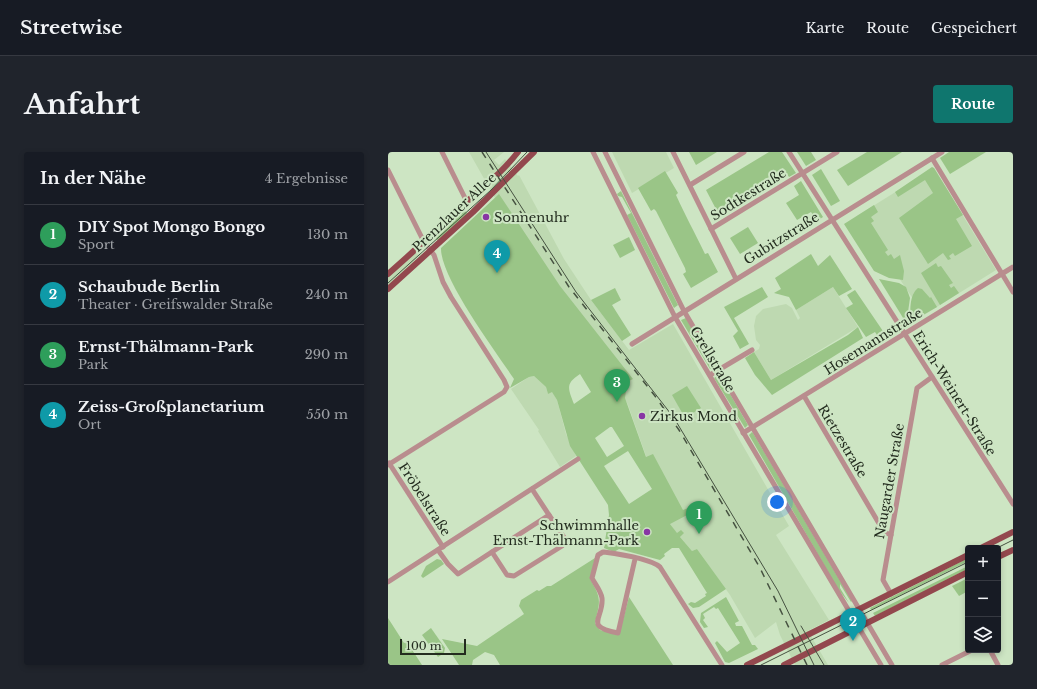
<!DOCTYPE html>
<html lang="de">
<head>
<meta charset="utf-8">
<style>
	body { margin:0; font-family:"Libre Baskerville",serif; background:#20242c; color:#f1f3f6 }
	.controls { position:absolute; right:12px; bottom:12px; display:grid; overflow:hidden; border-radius:4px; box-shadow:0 2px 6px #0003 }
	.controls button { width:36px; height:36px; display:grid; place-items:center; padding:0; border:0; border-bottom:1px solid #363941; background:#171b24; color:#f1f3f6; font:20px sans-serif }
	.scale { position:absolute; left:12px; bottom:10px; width:66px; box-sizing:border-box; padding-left:4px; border:2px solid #232c1f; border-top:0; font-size:11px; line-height:14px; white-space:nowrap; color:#232c1f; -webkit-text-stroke:3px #cde5c3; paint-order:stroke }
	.you { position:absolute; left:389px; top:350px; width:14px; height:14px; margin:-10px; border:3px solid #fff; border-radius:50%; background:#1a73e8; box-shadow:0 0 0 6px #1a73e833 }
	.badge { display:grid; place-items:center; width:26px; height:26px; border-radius:50%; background:#0f766e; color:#fff; font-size:13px; font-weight:700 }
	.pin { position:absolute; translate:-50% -33px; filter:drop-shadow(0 1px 2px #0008) }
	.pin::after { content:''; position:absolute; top:21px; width:14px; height:12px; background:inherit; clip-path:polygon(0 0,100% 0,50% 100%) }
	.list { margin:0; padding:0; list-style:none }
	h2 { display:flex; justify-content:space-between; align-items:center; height:52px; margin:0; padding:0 16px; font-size:17px }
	h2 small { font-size:13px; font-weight:400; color:#9ea1a6 }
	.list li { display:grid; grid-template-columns:26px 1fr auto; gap:12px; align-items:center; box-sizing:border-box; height:60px; padding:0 16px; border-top:1px solid #363941 }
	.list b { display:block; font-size:15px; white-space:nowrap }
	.list p { margin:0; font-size:13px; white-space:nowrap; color:#9ea1a6 }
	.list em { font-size:13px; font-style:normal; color:#9ea1a6 }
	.icon { flex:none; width:22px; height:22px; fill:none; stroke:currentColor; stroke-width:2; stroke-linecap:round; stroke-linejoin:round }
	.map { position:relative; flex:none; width:625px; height:513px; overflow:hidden; border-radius:4px }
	header { display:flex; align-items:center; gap:24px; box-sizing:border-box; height:56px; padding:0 20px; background:#171b24; border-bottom:1px solid #363941 }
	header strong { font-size:19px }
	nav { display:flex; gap:22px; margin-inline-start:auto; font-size:14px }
	.intro { display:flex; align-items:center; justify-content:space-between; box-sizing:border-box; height:96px; padding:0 24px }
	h1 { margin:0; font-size:28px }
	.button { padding:10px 18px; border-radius:4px; background:#0f766e; color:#fff; font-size:14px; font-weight:700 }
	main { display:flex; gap:24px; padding:0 24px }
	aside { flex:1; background:#171b24; border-radius:4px; box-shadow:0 2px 6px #0003 }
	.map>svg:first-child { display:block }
	.built { fill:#bed9b1 }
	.green { fill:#9ac587; fill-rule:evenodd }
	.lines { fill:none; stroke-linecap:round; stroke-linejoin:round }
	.minor { stroke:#b98d8e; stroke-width:5 }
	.major { stroke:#93484e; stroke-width:6 }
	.tram { stroke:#465241; stroke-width:1 }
	.rail { stroke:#465241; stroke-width:1.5; stroke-dasharray:7 7; stroke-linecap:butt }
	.poi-dot { fill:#8836a4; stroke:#cde5c3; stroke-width:1.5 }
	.labels { text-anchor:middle; stroke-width:4; stroke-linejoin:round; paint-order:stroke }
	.street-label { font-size:13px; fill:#232c1f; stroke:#cde5c3 }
	.poi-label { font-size:13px; fill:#232c1f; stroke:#cde5c3; text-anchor:start }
</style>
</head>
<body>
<header>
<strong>Streetwise</strong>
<nav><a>Karte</a><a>Route</a><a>Gespeichert</a></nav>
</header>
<div class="intro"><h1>Anfahrt</h1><a class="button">Route</a></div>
<main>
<aside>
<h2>In der Nähe<small>4 Ergebnisse</small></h2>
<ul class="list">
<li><span class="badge" style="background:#2e9e5b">1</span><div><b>DIY Spot Mongo Bongo</b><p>Sport</p></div><em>130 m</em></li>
<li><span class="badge" style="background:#0f9aa8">2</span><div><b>Schaubude Berlin</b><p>Theater · Greifswalder Straße</p></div><em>240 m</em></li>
<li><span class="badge" style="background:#2e9e5b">3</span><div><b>Ernst-Thälmann-Park</b><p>Park</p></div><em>290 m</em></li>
<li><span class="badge" style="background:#0f9aa8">4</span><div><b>Zeiss-Großplanetarium</b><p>Ort</p></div><em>550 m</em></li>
</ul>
</aside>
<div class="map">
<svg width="625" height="513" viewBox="0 0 625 513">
	<rect width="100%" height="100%" fill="#cde5c3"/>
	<!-- built -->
	<g class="built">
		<path d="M81,0H116L106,8L111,13L117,7L130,24L131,23L176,107L203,148L241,198L285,172L401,374L388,383L441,468L420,479L440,513H407L392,483L388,470L367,486L342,443L309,397L304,399L292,385L295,381L293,379L289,382L282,372L240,253L224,220L109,45L107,46Z"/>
		<path d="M224,0H278L286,16L244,41Z"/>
		<path d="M546,16L608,118L536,163L469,64Z"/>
		<path d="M31,98L34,101L0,135V125Z"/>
		<path d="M445,135L470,175L383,228L366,200L371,197L372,193L368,188L366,174L368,164L375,157L398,152L404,156L410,168L412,166L408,158Z"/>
		<path d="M146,224L158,235L160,242L164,239L169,248L178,282L188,304L172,315L150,279L151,278L123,237L141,225Z"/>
	</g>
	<!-- green -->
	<g class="green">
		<path d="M301,0H329L308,13Z"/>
		<path d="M381,0H394L408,21L401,25L395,16L329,59L318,38Z"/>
		<path d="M409,0H423L428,8L418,14Z"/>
		<path d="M479,0H514L460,34L449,18Z"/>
		<path d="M561,0H598L562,22L552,6Z"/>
		<path d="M544,15L546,16L575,63L568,67L584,94L567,104L565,101L561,104L563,107L560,108L555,101L540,112L511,66L545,41L537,28L510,45L507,40Z"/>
		<path d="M433,17L452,49L443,54L424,23Z"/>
		<path d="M277,19L290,41L288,43C298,65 306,79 317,102L320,101L330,120L303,136L295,122L298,120L297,116L268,59L266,57L263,59L250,36Z"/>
		<path d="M413,29L435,65L429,69L423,60L409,68L398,51L411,43L406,34Z"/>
		<path d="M233,39L290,153L286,156L239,63L243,61L234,45L230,44L229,42Z"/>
		<path d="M111,42L172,134L245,227L239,230L237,246L258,305L265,302L295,358L300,356L303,361L282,372L289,381L293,378L296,381L292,385L304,399L309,397L338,437L311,455L305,456L300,452L303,450L307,451L318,444L317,442L319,441L291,396H284L276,402L277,404L272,408L231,397L226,400L216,396L221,363L220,353L182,294L169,248L164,240L160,242L158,235L146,224L141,225L122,236L126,227C108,200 52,125 53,96ZM192,222L203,240L186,252C180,236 177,232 192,222ZM222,275H224L236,294L219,305L207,286ZM240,299L264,337L241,352L216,314Z"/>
		<path d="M486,53L490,60L483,65L486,69L483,71L500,98L497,100L500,104L503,102L506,107L512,103L516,119L515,128L501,126L486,119L456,72Z"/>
		<path d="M75,57L80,62L50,89L47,85Z"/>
		<path d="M360,75L370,91L352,102L342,86Z"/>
		<path d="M241,85L247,98L232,106L225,93Z"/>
		<path d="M423,102L430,114L442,103L464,137L451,144L445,135L408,158L401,145L386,141L393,137L387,126Z"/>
		<path d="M548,111L550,115L553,114L565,131L561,133L563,136L566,134L571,141L552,153L533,121Z"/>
		<path d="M491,127L511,131L518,135L522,146L519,167L517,169Z"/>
		<path d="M374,135L380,145L346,166L361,192L352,197L345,184L350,179L336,155Z"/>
		<path d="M227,136L233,148L224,153L243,183L234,189L203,148Z"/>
		<path d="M530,136L534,137L542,146L543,145L549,155L523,170C522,160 521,143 530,136Z"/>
		<path d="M467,138L499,185L493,189L487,180L478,185L458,156L465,152L459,143Z"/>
		<path d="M298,166L326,215L322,217L293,168Z"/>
		<path d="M470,175L475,186L384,243L367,223L357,206L366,200L383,228L460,183Z"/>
		<path d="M331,223L360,273L357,276L326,226Z"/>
		<path d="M299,234L313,256L297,266L284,243Z"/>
		<path d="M364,280L365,281L464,449L463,450L452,432V436L461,451L450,437L361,283Z"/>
		<path d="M207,406L202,427C214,447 212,449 207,471L212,478L231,483L241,445L285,513H112L106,503L97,500L85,508L84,513H71L54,487L89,494L136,462L131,454L133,448L149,438L151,439L159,434H163Z"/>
		<path d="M580,406V409L483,458L482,456Z"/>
		<path d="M49,407L53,408L56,412L35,426L33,424L38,414Z"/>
		<path d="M580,414V417L487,464L485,461Z"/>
		<path d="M580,426V439L571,444L564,434Z"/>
		<path d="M338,445L351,469L347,471L348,474H354L364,493H367L370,497L341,511L337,510L327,491L329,489L339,500L352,491L330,456L328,457L326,455L315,462L317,466L315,468L320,475L316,476L312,470L313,461Z"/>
		<path d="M0,466L16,491L19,490L34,513H0Z"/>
		<path d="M43,476L57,496L56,501L50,505L34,483Z"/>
	</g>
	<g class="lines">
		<!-- minor -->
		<g class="minor">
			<path d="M54,0L79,50"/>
			<path d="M205,0L287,165L493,513"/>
			<path d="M217,0L296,159L504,513"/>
			<path d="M285,0L348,127"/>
			<path d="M401,0L625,352"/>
			<path d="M544,6L625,140"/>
			<path d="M0,18L36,90L46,103L55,130L63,145L116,228L119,235L116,240L0,313"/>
			<path d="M302,33L356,0"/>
			<path d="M323,77L449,0"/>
			<path d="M244,192L554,0"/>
			<path d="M322,223L364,198"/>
			<path d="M416,244L496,380L503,383"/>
			<path d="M355,281L625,115"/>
			<path d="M1,311L55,395"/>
			<path d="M50,398L60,412L70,422L161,363L144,337"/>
			<path d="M104,400L119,423L126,424L174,394L177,387L161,363"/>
			<path d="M247,407L230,481C195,474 216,467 214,446C213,439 207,432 204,426L210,403L215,400C230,402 261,406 272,415L334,513"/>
			<path d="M0,430L190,307"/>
			<path d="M503,442L495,428L529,236L544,225"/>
			<path d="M602,498L610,513"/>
			<path d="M554,513L584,498"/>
		</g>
		<!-- major -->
		<g class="major">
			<path d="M0,122C25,100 50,77 75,53C95,35 113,22 130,0"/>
			<path d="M0,137L85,60L146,0"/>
			<path d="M593,396L625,380"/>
			<path d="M610,405L625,398"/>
			<path d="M359,513L580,403"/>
			<path d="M396,513L580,420"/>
		</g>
		<!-- tram -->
		<g class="tram">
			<path d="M98,0L188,140L286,266L390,439L426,513"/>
			<path d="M0,131L103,38L139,0"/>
			<path d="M609,396L625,388"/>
			<path d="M413,474L436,513"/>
			<path d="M373,513L580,410"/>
		</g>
		<!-- rail -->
		<path class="rail" d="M94,0L181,135L267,244L291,278L372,416L419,513"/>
	</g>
	<!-- markers -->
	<g class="poi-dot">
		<circle cx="98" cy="65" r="4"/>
		<circle cx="254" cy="264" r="4"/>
		<circle cx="259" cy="380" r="4"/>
	</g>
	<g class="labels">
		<!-- street labels -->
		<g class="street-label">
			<text transform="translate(360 42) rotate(-32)" y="5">Sodtkestraße</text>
			<text transform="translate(66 60) rotate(-43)" y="5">Prenzlauer Allee</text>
			<text transform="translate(393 86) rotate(-32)" y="5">Gubitzstraße</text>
			<text transform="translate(485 189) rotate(-32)" y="5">Hosemannstraße</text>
			<text transform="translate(325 207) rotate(59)" y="5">Grellstraße</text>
			<text transform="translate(567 241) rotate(58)" y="5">Erich-Weinert-Straße</text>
			<text transform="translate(455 289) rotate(59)" y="5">Rietzestraße</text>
			<text transform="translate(501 329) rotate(-80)" y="5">Naugarder Straße</text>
			<text transform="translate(37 347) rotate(57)" y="5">Fröbelstraße</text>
		</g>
		<!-- poi labels -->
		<g class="poi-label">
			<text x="106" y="70">Sonnenuhr</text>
			<text x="262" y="269">Zirkus Mond</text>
			<text x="251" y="378" text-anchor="end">Schwimmhalle<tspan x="251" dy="15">Ernst-Thälmann-Park</tspan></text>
		</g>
	</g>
</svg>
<div class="controls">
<button>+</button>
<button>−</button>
<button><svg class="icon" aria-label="layers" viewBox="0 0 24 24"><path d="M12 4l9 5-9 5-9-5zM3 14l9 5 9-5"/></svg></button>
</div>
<div class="scale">100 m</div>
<div class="you"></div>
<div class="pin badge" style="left:311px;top:382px;background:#2e9e5b">1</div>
<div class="pin badge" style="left:465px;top:489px;background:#0f9aa8">2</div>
<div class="pin badge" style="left:229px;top:250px;background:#2e9e5b">3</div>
<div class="pin badge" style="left:109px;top:121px;background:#0f9aa8">4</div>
</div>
</main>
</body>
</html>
